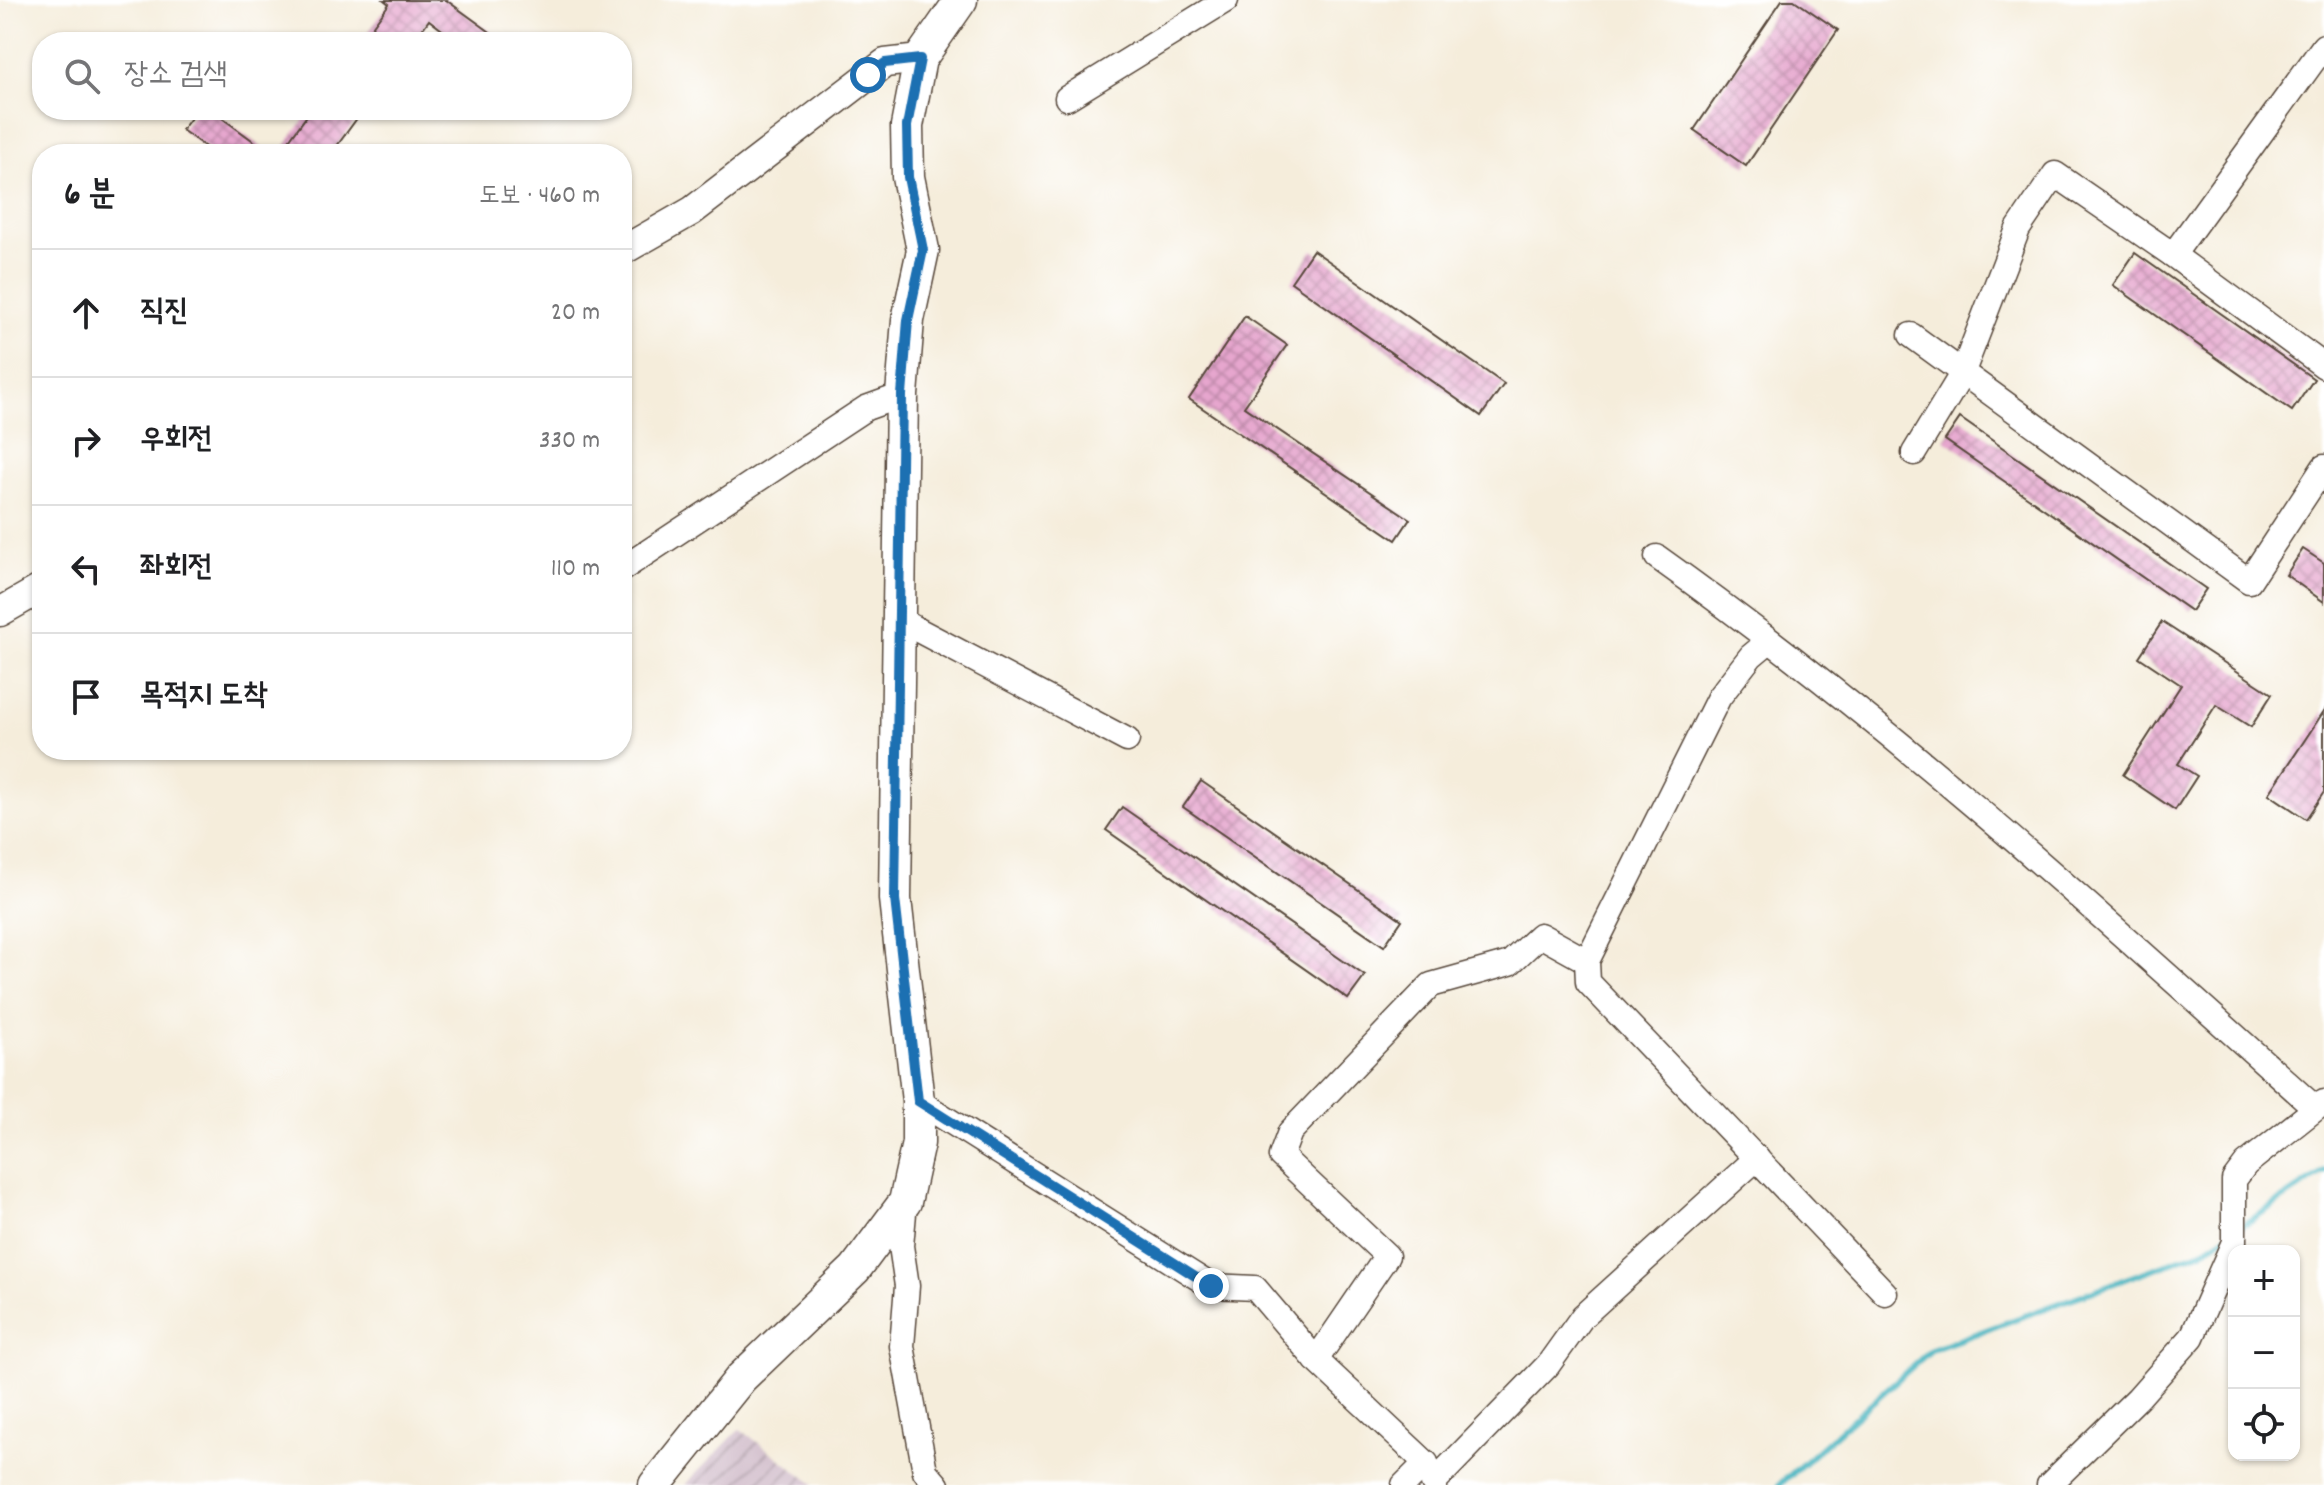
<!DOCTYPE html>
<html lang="ko">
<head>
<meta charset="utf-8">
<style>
	body { margin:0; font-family:Dekko,"Poor Story",sans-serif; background:#f6f6f6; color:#202124 }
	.controls { position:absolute; right:24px; bottom:24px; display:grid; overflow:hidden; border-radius:16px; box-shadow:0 2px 6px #0004 }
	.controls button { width:72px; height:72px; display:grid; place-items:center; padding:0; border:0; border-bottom:2px solid #e0e0e0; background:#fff; color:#202124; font:40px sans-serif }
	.stop { position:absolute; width:24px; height:24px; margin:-18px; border:6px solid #1f6fb2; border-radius:50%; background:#fff }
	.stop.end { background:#1f6fb2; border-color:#fff; box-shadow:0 2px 8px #0008 }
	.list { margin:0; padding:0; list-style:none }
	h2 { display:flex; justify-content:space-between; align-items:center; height:104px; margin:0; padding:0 32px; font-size:34px }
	h2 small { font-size:26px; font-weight:400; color:#757577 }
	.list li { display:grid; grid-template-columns:52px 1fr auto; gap:24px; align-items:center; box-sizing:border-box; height:128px; padding:0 32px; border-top:2px solid #e0e0e0 }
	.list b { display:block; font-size:30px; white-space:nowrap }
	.list em { font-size:26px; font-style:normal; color:#757577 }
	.icon { flex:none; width:44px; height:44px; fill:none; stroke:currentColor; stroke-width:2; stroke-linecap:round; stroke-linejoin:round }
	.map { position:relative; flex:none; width:2324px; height:1485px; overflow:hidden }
	.search { position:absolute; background:#fff; box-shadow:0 2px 6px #0004; left:32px; top:32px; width:600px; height:88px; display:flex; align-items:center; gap:20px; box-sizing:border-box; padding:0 28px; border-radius:32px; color:#757577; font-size:30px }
	.panel { position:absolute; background:#fff; box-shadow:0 2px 6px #0004; left:32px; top:144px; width:600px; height:616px; border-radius:32px }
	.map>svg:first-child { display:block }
	.industrial { fill:url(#industrial-furrows) }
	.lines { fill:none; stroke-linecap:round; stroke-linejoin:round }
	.stream { stroke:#43b2be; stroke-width:6 }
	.building { fill:url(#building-cross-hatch) }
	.minor-casing { stroke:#57473a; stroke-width:27 }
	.tertiary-casing { stroke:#57473a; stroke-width:31 }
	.secondary-casing { stroke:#57473a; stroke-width:35 }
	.minor { stroke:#fff; stroke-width:24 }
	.tertiary { stroke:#fff; stroke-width:28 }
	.secondary { stroke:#fff; stroke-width:32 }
	.route { stroke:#1f6fb2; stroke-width:10 }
</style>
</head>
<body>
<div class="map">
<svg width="2324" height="1485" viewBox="0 0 2324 1485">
	<defs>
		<pattern id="industrial-furrows" width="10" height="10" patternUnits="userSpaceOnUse" patternTransform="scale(2)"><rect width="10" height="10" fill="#d1bdcb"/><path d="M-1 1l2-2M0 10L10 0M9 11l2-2" fill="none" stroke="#ab9aa4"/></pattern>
		<pattern id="building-cross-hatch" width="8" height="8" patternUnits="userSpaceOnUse" patternTransform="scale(2)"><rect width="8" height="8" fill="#e6a6ce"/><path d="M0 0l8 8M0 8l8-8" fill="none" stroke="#bc87a7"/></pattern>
	</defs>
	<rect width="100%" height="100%" fill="#fff"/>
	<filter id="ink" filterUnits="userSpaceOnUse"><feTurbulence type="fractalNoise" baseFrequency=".0125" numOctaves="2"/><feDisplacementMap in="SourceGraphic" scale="16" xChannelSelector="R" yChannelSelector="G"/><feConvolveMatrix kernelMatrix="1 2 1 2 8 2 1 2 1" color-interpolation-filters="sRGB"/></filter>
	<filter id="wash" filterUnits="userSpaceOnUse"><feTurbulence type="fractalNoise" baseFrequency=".006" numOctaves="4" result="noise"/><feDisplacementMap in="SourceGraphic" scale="32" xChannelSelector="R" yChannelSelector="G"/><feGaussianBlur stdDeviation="1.8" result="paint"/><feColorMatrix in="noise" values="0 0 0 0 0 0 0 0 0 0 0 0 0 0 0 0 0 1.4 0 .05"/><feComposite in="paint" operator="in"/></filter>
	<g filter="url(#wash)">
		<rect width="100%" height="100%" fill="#f5eddb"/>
		<!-- industrial -->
		<path class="industrial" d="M740,1429L815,1485H685Z"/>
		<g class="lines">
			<!-- stream -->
			<g class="stream">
				<path d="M2239,1228L2324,1172"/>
				<path d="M1779,1485L1931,1350L2205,1250L2226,1236"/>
			</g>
		</g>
		<g id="blocks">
			<!-- building -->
			<g class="building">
				<path d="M384,0H446L504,42H458L429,20L413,42H361L389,4Z"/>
				<path d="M1782,0H1794L1838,30L1746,166L1694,130Z"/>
				<path d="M197,110H211L271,154H215L182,130Z"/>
				<path d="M311,110H363L331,154H279Z"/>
				<path d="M1313,250L1504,384L1481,416L1291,282Z"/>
				<path d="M2135,253L2314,379L2292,411L2113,285Z"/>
				<path d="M1245,316L1287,345L1244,407L1410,519L1396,540L1189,399Z"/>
				<path d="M1960,418L2206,589L2191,611L1945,440Z"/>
				<path d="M2303,549L2324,563V602L2286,575Z"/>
				<path d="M2162,622L2272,694L2251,727L2216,705L2178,764L2197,776L2175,810L2123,775L2181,685L2139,657Z"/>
				<path d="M2324,711V792L2306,819L2269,794Z"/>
				<path d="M1201,781L1402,920L1384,946L1183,807Z"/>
				<path d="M1122,807L1365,976L1348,999L1106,830Z"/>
			</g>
		</g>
	</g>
	<g filter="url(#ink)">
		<use href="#blocks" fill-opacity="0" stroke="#57473a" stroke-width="2"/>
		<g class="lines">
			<defs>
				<g id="minor">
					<path d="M1067,98L1226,0"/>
					<path d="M2173,255L2324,46"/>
					<path d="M1911,335L2249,581L2324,467"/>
					<path d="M1914,453L1962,374L2018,229L2055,174L2173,255L2324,366"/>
					<path d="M1657,557C1891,723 2102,916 2314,1107"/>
					<path d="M622,569L866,408L902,395"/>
					<path d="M901,621L1127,740"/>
					<path d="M1769,641L1751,656L1719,697L1587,961L1588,982L1885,1293"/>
					<path d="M918,1101L1211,1286L1255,1288L1316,1360L1426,1463L1435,1485"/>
					<path d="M905,1202L901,1246L907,1286L902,1346L925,1471L937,1485"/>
					<path d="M1316,1360L1387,1256L1281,1156L1290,1132L1431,985L1510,963L1540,935L1587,961"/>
					<path d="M1433,1483L1548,1365L1583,1316L1757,1158"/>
					<path d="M1404,1485L1426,1463"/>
					<path d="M2049,1485L2138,1398L2192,1337L2234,1242V1180L2246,1164L2324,1102"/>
				</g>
				<g id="tertiary">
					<path d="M622,251L692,211L885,63L920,59"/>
					<path d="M0,612L42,588"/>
				</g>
				<path id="secondary" d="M655,1485L741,1378L855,1269L905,1202L918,1143V1101L895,899L902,395L908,320L923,250L908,177L907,126L920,59L961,0"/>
			</defs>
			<!-- minor casing -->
			<use href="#minor" class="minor-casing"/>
			<!-- tertiary casing -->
			<use href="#tertiary" class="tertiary-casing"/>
			<!-- secondary casing -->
			<use href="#secondary" class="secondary-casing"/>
			<!-- minor -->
			<use href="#minor" class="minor"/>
			<!-- tertiary -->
			<use href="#tertiary" class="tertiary"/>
			<!-- secondary -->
			<use href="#secondary" class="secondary"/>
		</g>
	</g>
	<g class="lines" filter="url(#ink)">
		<!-- route -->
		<path class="route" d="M868,75L885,63L920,59L907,126L908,177L923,250L908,320L902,395L895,899L918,1101L1211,1286"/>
	</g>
</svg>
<div class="controls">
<button>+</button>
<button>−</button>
<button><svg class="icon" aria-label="locate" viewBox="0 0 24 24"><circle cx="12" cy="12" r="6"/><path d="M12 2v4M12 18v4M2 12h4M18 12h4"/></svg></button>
</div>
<div class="stop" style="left:868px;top:75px"></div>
<div class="stop end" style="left:1211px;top:1286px"></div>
<div class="search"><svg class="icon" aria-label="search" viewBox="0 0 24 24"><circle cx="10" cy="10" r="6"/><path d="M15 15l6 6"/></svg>장소 검색</div>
<section class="panel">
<h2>6 분<small>도보 · 460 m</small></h2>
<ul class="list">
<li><svg class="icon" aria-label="ahead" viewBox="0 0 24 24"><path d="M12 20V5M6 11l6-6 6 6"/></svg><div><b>직진</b></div><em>20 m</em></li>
<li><svg class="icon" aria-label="right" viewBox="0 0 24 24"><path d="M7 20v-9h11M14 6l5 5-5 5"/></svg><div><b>우회전</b></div><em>330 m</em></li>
<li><svg class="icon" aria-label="left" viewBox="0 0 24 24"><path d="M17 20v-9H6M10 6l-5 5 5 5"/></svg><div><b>좌회전</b></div><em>110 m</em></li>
<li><svg class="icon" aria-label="arrive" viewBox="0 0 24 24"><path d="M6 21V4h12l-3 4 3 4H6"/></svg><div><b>목적지 도착</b></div></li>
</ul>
</section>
</div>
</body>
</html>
